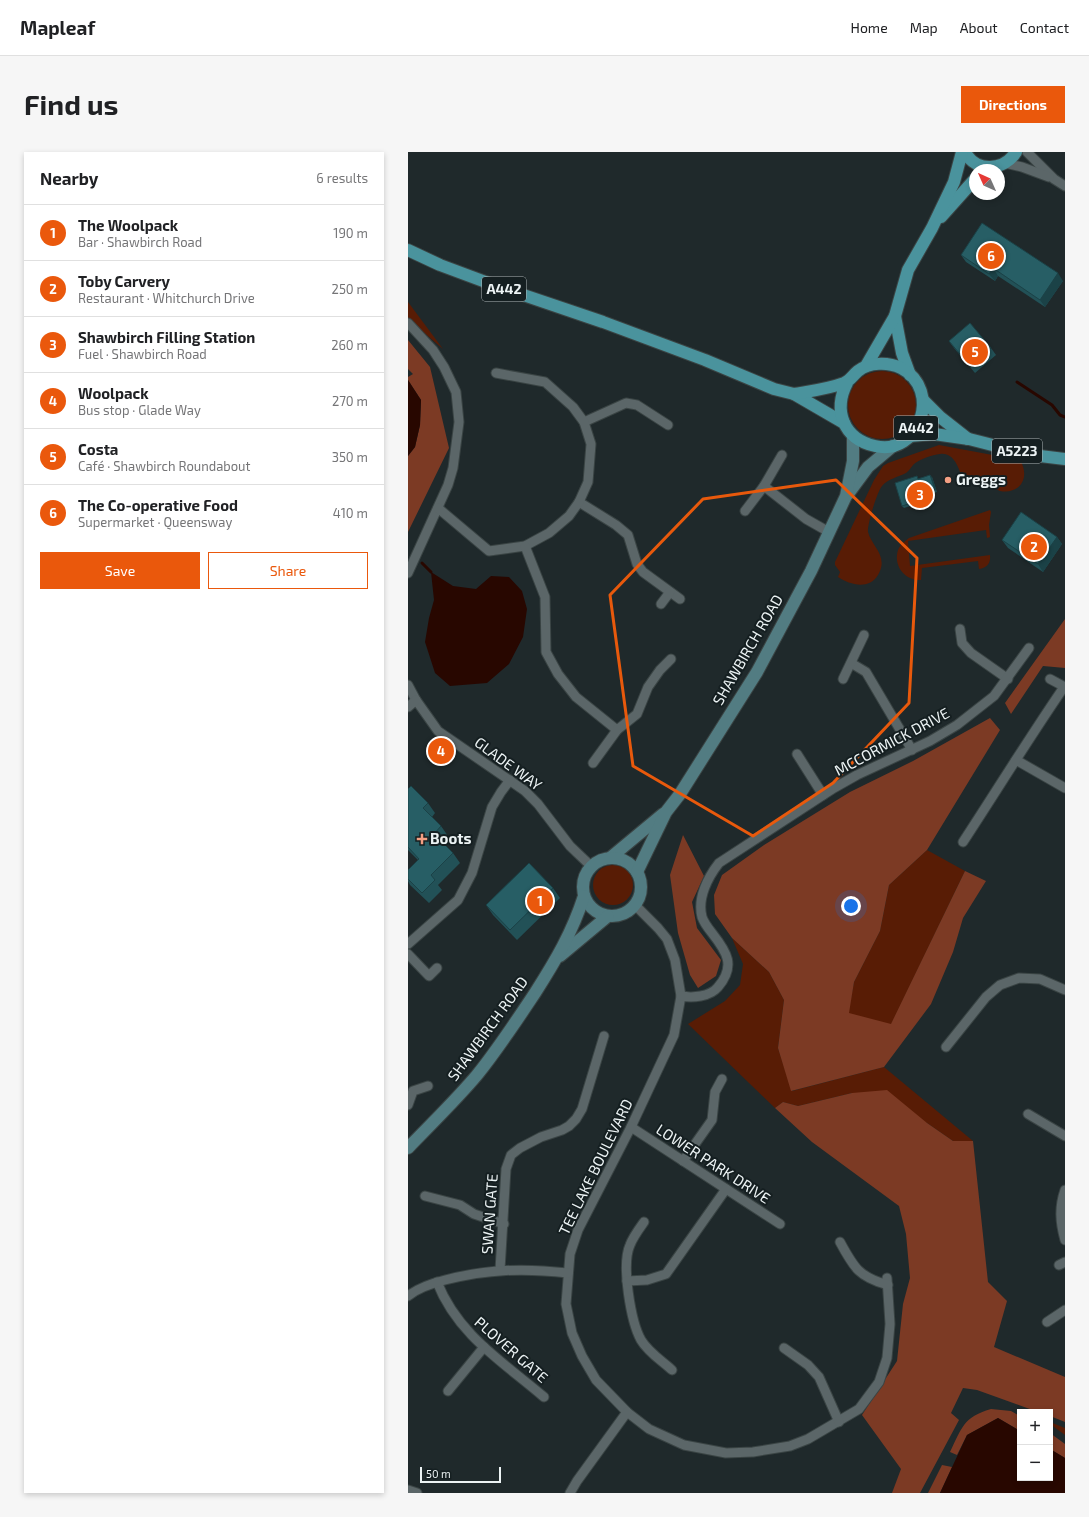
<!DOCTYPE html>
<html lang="en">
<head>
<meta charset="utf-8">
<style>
	body { margin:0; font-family:"Exo 2",sans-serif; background:#f6f6f6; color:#202124 }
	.controls { position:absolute; right:12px; bottom:12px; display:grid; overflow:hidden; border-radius:0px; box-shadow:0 2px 6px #0003 }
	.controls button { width:36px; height:36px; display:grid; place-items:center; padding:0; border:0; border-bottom:1px solid #e0e0e0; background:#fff; color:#202124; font:20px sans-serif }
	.compass { position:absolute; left:561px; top:12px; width:36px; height:36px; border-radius:50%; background:#fff; box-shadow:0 2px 6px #0003; rotate:315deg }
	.scale { position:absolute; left:12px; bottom:10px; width:81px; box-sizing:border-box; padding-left:4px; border:2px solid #ecf3f4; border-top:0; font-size:11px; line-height:14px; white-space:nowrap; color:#ecf3f4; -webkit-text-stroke:3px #151f21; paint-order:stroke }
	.you { position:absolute; left:443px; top:754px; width:14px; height:14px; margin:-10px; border:3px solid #fff; border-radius:50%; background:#1a73e8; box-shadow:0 0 0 6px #1a73e833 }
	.badge { display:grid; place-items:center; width:26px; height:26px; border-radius:50%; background:#ea580c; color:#fff; font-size:13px; font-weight:700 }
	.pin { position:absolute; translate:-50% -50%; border:2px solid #fff; box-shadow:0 1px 4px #0006 }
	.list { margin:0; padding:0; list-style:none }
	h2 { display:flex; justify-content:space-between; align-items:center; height:52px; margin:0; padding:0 16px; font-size:17px }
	h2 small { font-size:13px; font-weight:400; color:#757577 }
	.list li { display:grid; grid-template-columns:26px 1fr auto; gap:12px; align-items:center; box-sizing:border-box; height:56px; padding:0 16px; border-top:1px solid #e0e0e0 }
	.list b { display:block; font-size:15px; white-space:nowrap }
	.list p { margin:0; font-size:13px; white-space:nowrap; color:#757577 }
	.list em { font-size:13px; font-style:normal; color:#757577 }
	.actions { display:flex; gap:8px; padding:12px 16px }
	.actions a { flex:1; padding:9px 0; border:1px solid #ea580c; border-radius:0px; text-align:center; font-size:14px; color:#ea580c }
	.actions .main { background:#ea580c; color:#fff }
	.map { position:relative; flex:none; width:657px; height:1341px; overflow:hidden; border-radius:0px }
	header { display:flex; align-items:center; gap:24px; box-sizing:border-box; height:56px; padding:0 20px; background:#fff; border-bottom:1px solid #e0e0e0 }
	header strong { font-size:19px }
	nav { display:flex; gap:22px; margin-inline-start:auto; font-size:14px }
	.intro { display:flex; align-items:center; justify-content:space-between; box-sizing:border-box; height:96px; padding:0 24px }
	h1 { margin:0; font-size:28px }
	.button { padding:10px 18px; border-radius:0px; background:#ea580c; color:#fff; font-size:14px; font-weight:700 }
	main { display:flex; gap:24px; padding:0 24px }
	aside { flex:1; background:#fff; border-radius:0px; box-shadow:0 2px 6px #0003 }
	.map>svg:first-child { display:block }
	.green { fill:#581c05 }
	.forest { fill:#7c3a24 }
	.water { fill:#280700 }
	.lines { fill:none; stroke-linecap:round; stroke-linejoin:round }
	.stream { stroke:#280700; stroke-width:3 }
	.minor-casing { stroke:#3a4444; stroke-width:11 }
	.secondary-casing { stroke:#3a4444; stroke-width:14 }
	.primary-casing { stroke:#3a4444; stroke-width:14 }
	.minor { stroke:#5b6668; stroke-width:9 }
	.secondary { stroke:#527c82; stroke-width:12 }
	.primary { stroke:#4a939d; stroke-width:12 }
	.wall { fill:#225157 }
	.shaded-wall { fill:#1b4247 }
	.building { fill:#275e65; stroke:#1b4247 }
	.marked { fill:none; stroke:#e8590c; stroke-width:3; stroke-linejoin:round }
	.poi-dot { fill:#f39f83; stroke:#151f21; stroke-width:1.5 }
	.labels { text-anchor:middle; stroke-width:4; stroke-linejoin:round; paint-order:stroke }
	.shield { fill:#151f21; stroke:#acb3b5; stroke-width:1 }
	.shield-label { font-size:14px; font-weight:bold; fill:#ecf3f4 }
	.poi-label { font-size:15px; font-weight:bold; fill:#ecf3f4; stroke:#151f21; text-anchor:start }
	.street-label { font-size:15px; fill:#ecf3f4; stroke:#151f21 }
</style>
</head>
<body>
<header>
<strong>Mapleaf</strong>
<nav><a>Home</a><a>Map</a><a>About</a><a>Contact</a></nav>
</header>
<div class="intro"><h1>Find us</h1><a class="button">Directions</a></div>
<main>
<aside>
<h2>Nearby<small>6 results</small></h2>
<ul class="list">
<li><span class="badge">1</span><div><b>The Woolpack</b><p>Bar · Shawbirch Road</p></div><em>190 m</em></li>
<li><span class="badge">2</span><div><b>Toby Carvery</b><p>Restaurant · Whitchurch Drive</p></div><em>250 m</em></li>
<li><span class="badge">3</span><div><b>Shawbirch Filling Station</b><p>Fuel · Shawbirch Road</p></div><em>260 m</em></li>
<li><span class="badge">4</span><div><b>Woolpack</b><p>Bus stop · Glade Way</p></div><em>270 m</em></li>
<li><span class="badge">5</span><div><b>Costa</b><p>Café · Shawbirch Roundabout</p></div><em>350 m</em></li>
<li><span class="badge">6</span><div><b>The Co-operative Food</b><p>Supermarket · Queensway</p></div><em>410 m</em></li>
</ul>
<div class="actions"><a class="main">Save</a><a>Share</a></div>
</aside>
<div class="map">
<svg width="657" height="1341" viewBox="0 0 657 1341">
	<rect width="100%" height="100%" fill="#1f292b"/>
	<!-- green -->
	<g class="green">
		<path d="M0,150L35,197L0,167Z"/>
		<circle cx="474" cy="253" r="34"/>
		<path d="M531,293L612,308C623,326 611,343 592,339L552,320C549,311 543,300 532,302C524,303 512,307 506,312C503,315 502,318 498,321C490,325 480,327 474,334C469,340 459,373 460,380C464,395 481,404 470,423C461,438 442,433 430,425L432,420L427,413V410L466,328L475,314L480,311Z"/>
		<path d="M582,358L583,360L581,373L582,385L579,386L578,378L500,389L502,414L582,403C583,411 579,416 571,417L570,409L514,416L513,428C497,429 485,414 490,398C492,393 497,389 501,386Z"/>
		<path d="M519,698L557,719L483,873L440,862L446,830L472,779L481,733Z"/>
		<circle cx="205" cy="733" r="20"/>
		<path d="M324,786L361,820L376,848L370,896L384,939L476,915L565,989H545L519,971L444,941L390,954L375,950L367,956L280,872L317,849L332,833L335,812Z"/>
		<path d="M642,1270L657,1276V1283L642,1272Z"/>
	</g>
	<!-- forest -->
	<g class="forest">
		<path d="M0,188L22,215L41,296L0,380V304L7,295L12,273L13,248L0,228V225L5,222L0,217Z"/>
		<path d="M657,467V516L635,514L603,562L597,551Z"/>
		<path d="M582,566L592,578L519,698L481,733L472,779L446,830L441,861L483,872L557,719L578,729L555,766L545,800L523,852L476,915L383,939L370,896L376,848L361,820L324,786L307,762L306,743L314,723L356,693L442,640L505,609Z"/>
		<path d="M275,683L296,724L284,750L289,776L313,808L308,824L290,836L282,823L270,781L262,723Z"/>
		<path d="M479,938L519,971L545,989H565L580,1130L599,1149L586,1195L657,1225V1270L642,1264V1260H630L569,1238L555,1236L543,1261L551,1268L512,1341H484L493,1317L454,1263L489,1209L495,1152L502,1126L498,1082L491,1054L404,990L367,956L375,950L390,954L444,941Z"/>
		<path d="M583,1257L603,1259L612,1264V1279L590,1266L559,1283L549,1303L542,1300C554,1276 555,1265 583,1257Z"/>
		<path d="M642,1281L657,1292V1306L642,1297Z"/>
		<path d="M534,1313L544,1315L532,1341H520Z"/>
	</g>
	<!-- water -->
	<g class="water">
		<path d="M0,228L13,248L12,273L7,295L0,304Z"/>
		<path d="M23,420L45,434L68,437L83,424L101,425L114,439L119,457L115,485L101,512L79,531L42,534L27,521L17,490L21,466L26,448Z"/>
		<path d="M590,1266L612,1279V1326H642V1297L657,1306V1341H532L559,1283Z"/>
	</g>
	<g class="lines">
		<!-- stream -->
		<g class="stream">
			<path d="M609,230L644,253L652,263L657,265"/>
			<path d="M14,411L23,420"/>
		</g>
		<defs>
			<g id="minor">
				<path d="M619,0L646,27L657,34"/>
				<path d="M597,11L614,15L641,25"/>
				<path d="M0,171L25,198L36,215L48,240L51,270L45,316L40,333L0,421"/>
				<path d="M176,270L218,251L229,253L260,273"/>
				<path d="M356,334L398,367L421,380"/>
				<path d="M171,350L208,373L220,383L229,412L235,420L272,447"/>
				<path d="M30,356L81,399L117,394L141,381L161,364L171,350L180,330L183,292L176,270L165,255L137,230L88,221"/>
				<path d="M337,359L356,334L374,303"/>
				<path d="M117,394L137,445L138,500L150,522L168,545L209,578"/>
				<path d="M253,452L262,440"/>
				<path d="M552,477L554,491L563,501L600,527"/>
				<path d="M443,511L458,520L504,598"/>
				<path d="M435,527L456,483"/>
				<path d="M642,527L657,535"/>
				<path d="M0,533L8,548L30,579L117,639L130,652L162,694L184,715"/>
				<path d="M0,555L8,548"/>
				<path d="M389,602L415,643"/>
				<path d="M608,608L657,636"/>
				<path d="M185,611L209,578L229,562L240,535L252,518L263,507"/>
				<path d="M555,690C589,638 621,586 656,535"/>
				<path d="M227,753L250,776L259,787L267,808L273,844L266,883L223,975L170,1078L162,1102L158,1152L164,1181L174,1204L188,1228L219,1260L241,1277L276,1293L318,1301L345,1300L382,1294L400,1287L451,1257L471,1230L479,1206L482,1172L479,1126"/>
				<path d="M0,792L50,748L64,721L84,655L93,640L102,628"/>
				<path d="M0,802L21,824L29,816"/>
				<path d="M273,844C284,846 302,845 310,835C328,814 319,800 304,781C300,776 296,771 294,765C289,746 300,725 311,711L426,636L449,623L522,589L549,573L586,544L621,496"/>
				<path d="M538,895L578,845L592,833L611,826L632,827L657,838"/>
				<path d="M0,953L5,939L20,934"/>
				<path d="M620,962L657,984"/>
				<path d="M223,975L372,1072"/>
				<path d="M275,1009L304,968L307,940L314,927"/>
				<path d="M657,1038C651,1055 652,1070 657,1088"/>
				<path d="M17,1044L52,1053L66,1062L96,1072"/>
				<path d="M236,1070C231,1077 225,1085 222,1093C213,1113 223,1170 233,1188C240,1200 254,1209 264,1218"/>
				<path d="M432,1090C446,1116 451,1125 480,1133"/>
				<path d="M651,1113L657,1110"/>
				<path d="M92,1118L98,1017L103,1003L112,996L133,985L154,978L161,974L168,967L174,957L196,884"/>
				<path d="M219,1129L239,1128L258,1122L318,1037"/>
				<path d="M29,1130C50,1183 94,1209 136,1245"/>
				<path d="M0,1144C10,1136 25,1131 37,1128C80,1117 116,1116 160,1121"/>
				<path d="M639,1170L657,1158"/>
				<path d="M376,1196L400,1213L411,1225L431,1270"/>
				<path d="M40,1239L76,1195"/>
				<path d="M0,1338L9,1341"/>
				<path d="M162,1341L169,1329L219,1260"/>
			</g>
			<g id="secondary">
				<path d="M440,342L460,315L485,294"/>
				<path d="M202,706L255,662"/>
				<circle cx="204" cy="735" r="29"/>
				<path d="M229,720L258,660L272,642L349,520L403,419L438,344L445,309V284"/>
				<path d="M152,804L200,764"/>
				<path d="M0,996C23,972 48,948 69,923C90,897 109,868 127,841C148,808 164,781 176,744"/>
			</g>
			<g id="primary">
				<path d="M557,0C568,21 596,19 608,0"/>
				<path d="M533,65L567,27"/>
				<path d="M0,98L32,113L83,132L195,170L297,208L366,237L386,242L436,271"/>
				<path d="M487,164L494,201L502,223"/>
				<path d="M458,214L487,164L500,118L524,76L546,30L554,0"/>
				<path d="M386,242C403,239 420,237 436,231C442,229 445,223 450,219C461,210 480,210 493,216C535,238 511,305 467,294C435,287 425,258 439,231"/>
				<path d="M515,248L532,265L560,287"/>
				<path d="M502,284L526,282L561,287L624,303L657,307"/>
			</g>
		</defs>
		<!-- minor casing -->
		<use href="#minor" class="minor-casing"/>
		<!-- secondary casing -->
		<use href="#secondary" class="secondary-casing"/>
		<!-- primary casing -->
		<use href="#primary" class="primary-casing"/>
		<!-- minor -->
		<use href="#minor" class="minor"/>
		<!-- secondary -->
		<use href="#secondary" class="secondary"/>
		<!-- primary -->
		<use href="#primary" class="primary"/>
	</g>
	<!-- wall -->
	<g class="wall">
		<path d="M553,103L655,129L637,155L590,124L587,129L558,110Z"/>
		<path d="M541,189L583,196L588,203L567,221L546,196Z"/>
		<path d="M524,325L529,340L516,344L518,349L496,356L494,354L511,326Z"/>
		<path d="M649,385L654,392L635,420L600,396L594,388Z"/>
		<path d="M0,637L20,651L27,661L24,665L33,674L40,684L34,690L45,701L52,711L30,733L34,738L21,751L2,733L0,729V718L10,708L0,698Z"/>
		<path d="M145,736L152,746L109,788L85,763L78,753Z"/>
	</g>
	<!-- shaded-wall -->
	<g class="shaded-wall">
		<path d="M585,116L590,124L587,129L581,122Z"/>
		<path d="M650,121L655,129L637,155L632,148Z"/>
		<path d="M522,323L524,325L529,340L527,337Z"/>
		<path d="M649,385L654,392L635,420L630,412Z"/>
	</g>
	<!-- building -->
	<g class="building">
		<path d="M574,71L650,121L632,148L585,116L581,122L553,103Z"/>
		<path d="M562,171L583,196L562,214L541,189Z"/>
		<path d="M522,323L527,337L515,341L516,347L494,354L487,331L509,324L510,327Z"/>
		<path d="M613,360L649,385L630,412L594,388Z"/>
		<path d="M3,634L20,651L15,656L33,674L26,682L45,701L23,723L27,728L14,741L0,727V718L11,707L0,695V637Z"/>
		<path d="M121,711L145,736L102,778L78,753Z"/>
	</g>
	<!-- marked area -->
	<path class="marked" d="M428,328L509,406L501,551L425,631L345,684L225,614L202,443L295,347Z"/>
	<!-- markers -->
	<g class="poi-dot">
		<circle cx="540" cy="328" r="4"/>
		<path d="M12 681h4v4h4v4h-4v4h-4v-4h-4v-4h4z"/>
	</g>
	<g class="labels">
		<!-- shield labels -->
		<g class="shield">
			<rect x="74" y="125" width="44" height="24" rx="3"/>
			<rect x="486" y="264" width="44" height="24" rx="3"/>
			<rect x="584" y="287" width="50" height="24" rx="3"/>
		</g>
		<g class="shield-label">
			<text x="96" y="142">A442</text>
			<text x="508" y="281">A442</text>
			<text x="609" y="304">A5223</text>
		</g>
		<!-- poi labels -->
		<g class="poi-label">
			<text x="548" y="333">Greggs</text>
			<text x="22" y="692">Boots</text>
		</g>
		<!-- street labels -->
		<g class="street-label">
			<text transform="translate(340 498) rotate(-60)" y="5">SHAWBIRCH ROAD</text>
			<text transform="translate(484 590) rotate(-28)" y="5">MCCORMICK DRIVE</text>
			<text transform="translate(100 612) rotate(36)" y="5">GLADE WAY</text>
			<text transform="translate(80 877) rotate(-54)" y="5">SHAWBIRCH ROAD</text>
			<text transform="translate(305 1012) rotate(33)" y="5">LOWER PARK DRIVE</text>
			<text transform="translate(188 1015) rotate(-64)" y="5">TEE LAKE BOULEVARD</text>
			<text transform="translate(82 1062) rotate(-86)" y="5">SWAN GATE</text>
			<text transform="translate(103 1198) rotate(41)" y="5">PLOVER GATE</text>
		</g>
	</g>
</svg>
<div class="controls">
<button>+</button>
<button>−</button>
</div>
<svg class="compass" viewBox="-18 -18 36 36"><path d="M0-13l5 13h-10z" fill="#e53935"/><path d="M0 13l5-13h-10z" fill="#757577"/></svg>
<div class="scale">50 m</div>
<div class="you"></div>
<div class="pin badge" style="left:132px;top:749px">1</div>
<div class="pin badge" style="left:626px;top:395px">2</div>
<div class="pin badge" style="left:512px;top:343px">3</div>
<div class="pin badge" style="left:33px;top:599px">4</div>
<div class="pin badge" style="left:567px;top:200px">5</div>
<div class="pin badge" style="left:583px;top:104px">6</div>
</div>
</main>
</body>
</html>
